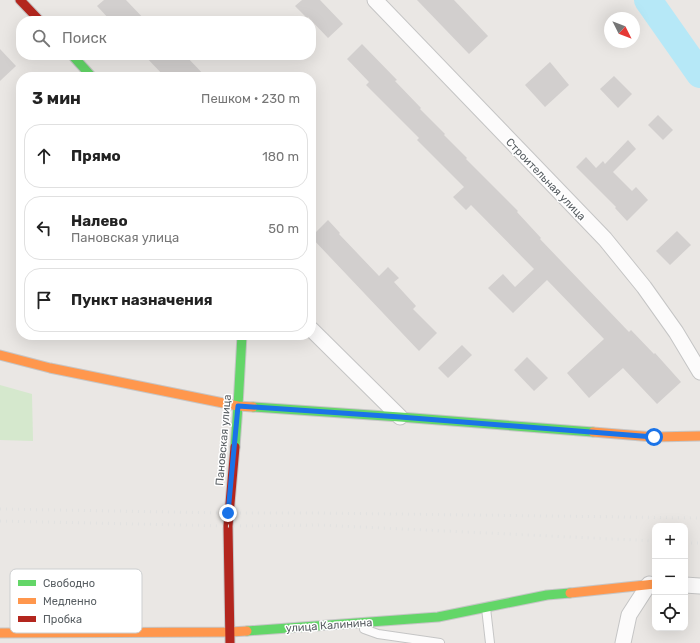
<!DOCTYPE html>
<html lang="ru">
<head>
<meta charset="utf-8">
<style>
	body { margin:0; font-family:Rubik,sans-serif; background:#f6f6f6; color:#222 }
	.controls { position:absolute; right:12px; bottom:12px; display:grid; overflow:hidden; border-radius:8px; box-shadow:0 4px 16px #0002 }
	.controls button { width:36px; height:36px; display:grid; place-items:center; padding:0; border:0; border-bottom:1px solid #e0e0e0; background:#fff; color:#222; font:20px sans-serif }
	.compass { position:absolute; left:604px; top:12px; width:36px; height:36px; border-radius:50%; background:#fff; box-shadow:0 4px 16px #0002; rotate:132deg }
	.stop { position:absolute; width:12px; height:12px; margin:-9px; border:3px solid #1a73e8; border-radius:50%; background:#fff }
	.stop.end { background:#1a73e8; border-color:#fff; box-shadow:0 1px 4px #0008 }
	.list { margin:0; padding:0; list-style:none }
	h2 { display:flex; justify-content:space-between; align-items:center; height:52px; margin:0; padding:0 16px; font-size:17px }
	h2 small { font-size:13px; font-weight:400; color:#767676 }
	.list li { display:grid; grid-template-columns:26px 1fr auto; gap:12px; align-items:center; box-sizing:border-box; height:64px; margin:0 8px 8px; padding:0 8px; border:1px solid #e0e0e0; border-radius:16px }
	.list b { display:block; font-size:15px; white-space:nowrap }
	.list p { margin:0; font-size:13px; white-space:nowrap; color:#767676 }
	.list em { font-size:13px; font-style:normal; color:#767676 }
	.icon { flex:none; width:22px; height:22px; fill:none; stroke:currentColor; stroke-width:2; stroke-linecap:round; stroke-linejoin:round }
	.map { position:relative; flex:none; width:700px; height:643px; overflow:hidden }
	.search { position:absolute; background:#fff; box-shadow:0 4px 16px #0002; left:16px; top:16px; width:300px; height:44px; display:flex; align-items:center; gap:10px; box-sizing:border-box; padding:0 14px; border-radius:16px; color:#767676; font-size:15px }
	.panel { position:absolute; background:#fff; box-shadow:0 4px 16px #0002; left:16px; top:72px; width:300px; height:268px; border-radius:16px }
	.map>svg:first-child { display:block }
	.green { fill:#d5e8cd }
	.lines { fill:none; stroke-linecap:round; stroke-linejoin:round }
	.river { stroke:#b6e8f7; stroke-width:28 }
	.building { fill:#d2cfce }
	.lane-casing { stroke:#c5c5c5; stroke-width:10 }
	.street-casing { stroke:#c5c5c5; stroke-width:17 }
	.fast-casing { stroke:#c6c6c6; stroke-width:11 }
	.slow-casing { stroke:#c6c6c6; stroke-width:11 }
	.jam-casing { stroke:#c6c6c6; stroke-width:11 }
	.lane { stroke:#fcfbfb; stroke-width:8 }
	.street { stroke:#fcfbfb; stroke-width:15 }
	.fast { stroke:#63d668; stroke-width:9 }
	.slow { stroke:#ff974d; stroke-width:9 }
	.jam { stroke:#b3261e; stroke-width:9 }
	.rail { stroke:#e2e2e1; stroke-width:3; stroke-dasharray:1 5; stroke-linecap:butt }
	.route { stroke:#1a73e8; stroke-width:5 }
	.labels { text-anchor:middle; stroke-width:3; stroke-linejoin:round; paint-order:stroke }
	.street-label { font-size:11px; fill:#595f63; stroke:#fff }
	.key { fill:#fff; stroke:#cdcfd0; stroke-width:1 }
	.key-label { font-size:11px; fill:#595f63 }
</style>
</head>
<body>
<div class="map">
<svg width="700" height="643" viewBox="0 0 700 643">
	<rect width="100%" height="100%" fill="#eae7e4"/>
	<!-- green -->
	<path class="green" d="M0,385L32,394L33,441L0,440Z"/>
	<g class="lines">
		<!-- river -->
		<path class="river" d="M648,0L700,74"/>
	</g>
	<!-- building -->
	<g class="building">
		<path d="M104,0H126L146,21H111L97,6Z"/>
		<path d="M302,0H320L343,24L328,38L308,17L307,18L295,6Z"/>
		<path d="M417,0H454L488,36L469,54Z"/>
		<path d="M362,44L397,80L395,81L421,108L420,109L445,134L444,135L467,158L466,159L518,211L517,212L541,238L540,239L629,332L631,330L654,354L655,353L681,382L657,404L623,368L589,398L567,373L604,339L547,280L513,313L488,288L503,274L515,287L534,269L471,205L466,210L453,197L464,187L417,140L419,138L366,85L369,82L347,59Z"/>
		<path d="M0,49L16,66L0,81Z"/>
		<path d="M144,55H185L206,77H165Z"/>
		<path d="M550,62L569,85L545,107L525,85Z"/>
		<path d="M614,76L632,94L618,108L600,89Z"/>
		<path d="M658,115L673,130L663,140L648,125Z"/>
		<path d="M628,140L636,149L613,172L632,191L636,187L648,200L627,221L615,208L616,207L576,167L586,157L596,168L603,161L605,164Z"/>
		<path d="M328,220L340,233L339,234L379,276L388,267L399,278L394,282L416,306L413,309L437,333L419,351L311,237Z"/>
		<path d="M677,231L691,245L670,265L656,251Z"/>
		<path d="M462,345L472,355L448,378L438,368Z"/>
		<path d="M527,357L548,378L534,391L514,370Z"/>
	</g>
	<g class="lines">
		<defs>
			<g id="lane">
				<path d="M486,608L490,643"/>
				<path d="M364,629L378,634L440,643"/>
			</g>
			<g id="street">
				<path d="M375,0L605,239L644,287L676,332L700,372"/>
				<path d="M311,329L400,417"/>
				<path d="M685,585L700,586"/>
				<path d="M623,643L629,615L649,584"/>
			</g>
			<g id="fast">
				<path d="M72,55L92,77"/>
				<path d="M253,407L400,417L593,432"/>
				<path d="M235,447L238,406L242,335"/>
				<path d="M247,631L438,617L547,595L570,593"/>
			</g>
			<g id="slow">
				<path d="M0,355L50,368L238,406L253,407"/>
				<path d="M593,432L654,437L700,436"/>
				<path d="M570,593L655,584"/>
				<path d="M0,633L230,632L247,631"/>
			</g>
			<g id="jam">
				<path d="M20,0L40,21"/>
				<path d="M230,643L228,526L235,447"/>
			</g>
		</defs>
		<!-- lane casing -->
		<use href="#lane" class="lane-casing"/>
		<!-- street casing -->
		<use href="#street" class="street-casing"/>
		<!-- fast casing -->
		<use href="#fast" class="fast-casing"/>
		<!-- slow casing -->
		<use href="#slow" class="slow-casing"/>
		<!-- jam casing -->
		<use href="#jam" class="jam-casing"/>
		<!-- lane -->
		<use href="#lane" class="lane"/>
		<!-- street -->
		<use href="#street" class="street"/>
		<!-- fast -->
		<use href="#fast" class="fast"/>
		<!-- slow -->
		<use href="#slow" class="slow"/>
		<!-- jam -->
		<use href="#jam" class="jam"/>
		<!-- rail -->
		<g class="rail">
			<path d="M0,509L228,513H319L700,518"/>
			<path d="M0,521L228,526L319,525L655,541"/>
			<path d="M685,543H700"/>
		</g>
	</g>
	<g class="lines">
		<!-- route -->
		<path class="route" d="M228,513L238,406L400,417L654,437"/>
	</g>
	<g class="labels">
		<!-- street labels -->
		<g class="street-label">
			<text transform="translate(546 179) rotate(46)" y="4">Строительная улица</text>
			<text transform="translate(223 440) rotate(-85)" y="4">Пановская улица</text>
			<text transform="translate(329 625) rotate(-4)" y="4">улица Калинина</text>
		</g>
	</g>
	<!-- legend -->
	<rect x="10" y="569" width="132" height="64" rx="6" class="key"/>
	<rect x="18" y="580" width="18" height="6" fill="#63d668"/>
	<rect x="18" y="598" width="18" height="6" fill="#ff974d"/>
	<rect x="18" y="616" width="18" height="6" fill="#b3261e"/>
	<g class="key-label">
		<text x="43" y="587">Свободно</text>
		<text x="43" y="605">Медленно</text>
		<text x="43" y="623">Пробка</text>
	</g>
</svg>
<div class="controls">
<button>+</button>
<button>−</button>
<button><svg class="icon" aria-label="locate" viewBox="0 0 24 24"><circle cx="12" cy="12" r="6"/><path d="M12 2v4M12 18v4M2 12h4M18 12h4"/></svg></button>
</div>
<svg class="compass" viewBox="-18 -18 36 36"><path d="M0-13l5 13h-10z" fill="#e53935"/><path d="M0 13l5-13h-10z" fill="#767676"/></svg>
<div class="stop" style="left:654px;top:437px"></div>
<div class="stop end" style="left:228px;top:513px"></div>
<div class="search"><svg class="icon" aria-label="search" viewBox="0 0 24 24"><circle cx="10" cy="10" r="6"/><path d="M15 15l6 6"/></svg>Поиск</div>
<section class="panel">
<h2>3 мин<small>Пешком · 230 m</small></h2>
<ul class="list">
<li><svg class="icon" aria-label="ahead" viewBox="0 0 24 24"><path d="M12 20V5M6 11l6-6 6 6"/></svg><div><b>Прямо</b></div><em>180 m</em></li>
<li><svg class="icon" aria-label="left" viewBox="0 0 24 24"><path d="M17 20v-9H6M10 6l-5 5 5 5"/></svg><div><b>Налево</b><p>Пановская улица</p></div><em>50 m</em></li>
<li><svg class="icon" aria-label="arrive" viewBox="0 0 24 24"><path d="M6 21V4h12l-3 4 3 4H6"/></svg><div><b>Пункт назначения</b></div></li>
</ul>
</section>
</div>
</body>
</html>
